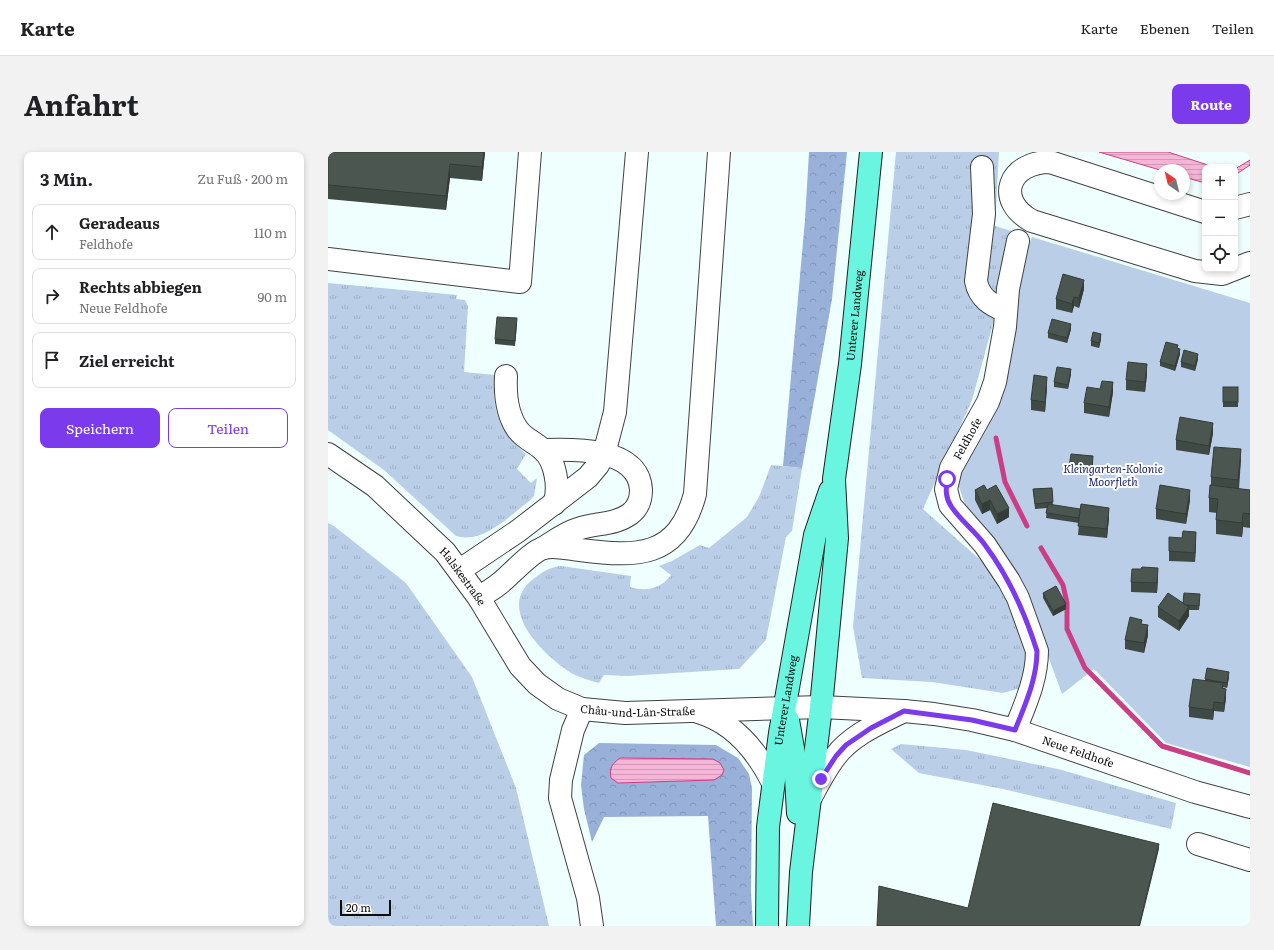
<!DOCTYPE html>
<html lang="de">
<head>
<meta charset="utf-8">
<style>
	body { margin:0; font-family:Literata,serif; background:#f2f2f2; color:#202124 }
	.controls { position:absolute; right:12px; top:12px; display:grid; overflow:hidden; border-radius:8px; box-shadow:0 2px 6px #0003 }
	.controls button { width:36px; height:36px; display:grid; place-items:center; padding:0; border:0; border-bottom:1px solid #e0e0e0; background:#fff; color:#202124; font:20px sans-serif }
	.compass { position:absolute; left:826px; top:12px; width:36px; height:36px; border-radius:50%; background:#fff; box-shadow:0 2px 6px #0003; rotate:325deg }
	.scale { position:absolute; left:12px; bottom:10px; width:51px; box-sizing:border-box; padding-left:4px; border:2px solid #0e0e0e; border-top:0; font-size:11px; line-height:14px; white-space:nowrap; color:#0e0e0e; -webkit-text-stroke:3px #fff; paint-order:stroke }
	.stop { position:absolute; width:12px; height:12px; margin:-9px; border:3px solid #7c3aed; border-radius:50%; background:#fff }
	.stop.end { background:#7c3aed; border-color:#fff; box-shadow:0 1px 4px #0008 }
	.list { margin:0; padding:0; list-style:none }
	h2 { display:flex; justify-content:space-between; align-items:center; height:52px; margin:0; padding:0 16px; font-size:17px }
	h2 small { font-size:13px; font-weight:400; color:#757577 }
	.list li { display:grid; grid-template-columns:26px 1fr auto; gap:12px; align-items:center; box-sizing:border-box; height:56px; margin:0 8px 8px; padding:0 8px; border:1px solid #e0e0e0; border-radius:8px }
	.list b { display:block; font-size:15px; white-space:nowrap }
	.list p { margin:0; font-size:13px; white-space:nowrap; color:#757577 }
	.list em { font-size:13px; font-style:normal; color:#757577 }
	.actions { display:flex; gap:8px; padding:12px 16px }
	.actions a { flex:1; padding:9px 0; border:1px solid #7c3aed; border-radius:8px; text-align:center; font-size:14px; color:#7c3aed }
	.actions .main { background:#7c3aed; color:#fff }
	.icon { flex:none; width:22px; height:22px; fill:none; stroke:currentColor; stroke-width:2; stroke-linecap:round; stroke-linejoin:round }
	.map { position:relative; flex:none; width:922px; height:774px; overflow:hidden; border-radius:8px }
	header { display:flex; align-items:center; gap:24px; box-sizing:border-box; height:56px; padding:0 20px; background:#fff; border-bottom:1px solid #e0e0e0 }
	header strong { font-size:19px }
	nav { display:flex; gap:22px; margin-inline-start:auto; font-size:14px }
	.intro { display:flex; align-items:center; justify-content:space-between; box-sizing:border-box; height:96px; padding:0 24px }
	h1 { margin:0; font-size:28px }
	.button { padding:10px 18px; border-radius:8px; background:#7c3aed; color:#fff; font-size:14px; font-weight:700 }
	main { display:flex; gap:24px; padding:0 24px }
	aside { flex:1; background:#fff; border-radius:8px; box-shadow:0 2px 6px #0003 }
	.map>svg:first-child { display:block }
	.grass { fill:url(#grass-tufts) }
	.forest { fill:url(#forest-crowns) }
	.garden { fill:#bacee8 }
	.water { fill:url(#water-rules); stroke:#ca3e85 }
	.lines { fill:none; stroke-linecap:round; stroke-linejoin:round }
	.stream { stroke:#ca3e85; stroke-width:5 }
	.minor-casing { stroke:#414141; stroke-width:24 }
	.major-casing { stroke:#1f1f1f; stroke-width:24 }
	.minor { stroke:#fff; stroke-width:22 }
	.major { stroke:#69f5e0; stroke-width:22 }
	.wall { fill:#404a45 }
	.shaded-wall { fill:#343c38 }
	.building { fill:#4b5650; stroke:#343c38 }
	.route { stroke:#7c3aed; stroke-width:5 }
	.labels { text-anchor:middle; stroke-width:4; stroke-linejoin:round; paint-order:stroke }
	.street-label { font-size:11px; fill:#0e0e0e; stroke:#fff }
	.park-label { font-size:11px; font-style:italic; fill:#202864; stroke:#fff }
</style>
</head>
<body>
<header>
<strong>Karte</strong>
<nav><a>Karte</a><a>Ebenen</a><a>Teilen</a></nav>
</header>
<div class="intro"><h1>Anfahrt</h1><a class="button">Route</a></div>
<main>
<aside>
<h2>3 Min.<small>Zu Fuß · 200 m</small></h2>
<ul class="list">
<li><svg class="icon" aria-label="ahead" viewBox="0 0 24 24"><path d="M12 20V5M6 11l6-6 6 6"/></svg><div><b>Geradeaus</b><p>Feldhofe</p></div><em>110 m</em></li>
<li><svg class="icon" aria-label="right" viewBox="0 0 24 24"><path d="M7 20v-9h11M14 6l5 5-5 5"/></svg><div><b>Rechts abbiegen</b><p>Neue Feldhofe</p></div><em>90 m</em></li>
<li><svg class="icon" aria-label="arrive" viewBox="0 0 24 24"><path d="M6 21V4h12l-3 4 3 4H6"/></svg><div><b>Ziel erreicht</b></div></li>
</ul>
<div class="actions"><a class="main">Speichern</a><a>Teilen</a></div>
</aside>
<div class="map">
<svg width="922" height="774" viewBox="0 0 922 774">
	<defs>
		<pattern id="grass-tufts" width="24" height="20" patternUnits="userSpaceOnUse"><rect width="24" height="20" fill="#bacee8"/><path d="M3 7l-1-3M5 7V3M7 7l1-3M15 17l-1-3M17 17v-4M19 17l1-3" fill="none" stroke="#9fb0c6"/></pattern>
		<pattern id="forest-crowns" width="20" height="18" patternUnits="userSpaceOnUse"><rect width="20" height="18" fill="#99b0d9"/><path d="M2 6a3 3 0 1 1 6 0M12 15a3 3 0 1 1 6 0" fill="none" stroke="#8396b9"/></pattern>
		<pattern id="water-rules" width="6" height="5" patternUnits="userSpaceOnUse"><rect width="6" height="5" fill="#f5b5d7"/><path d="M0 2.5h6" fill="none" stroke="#d19ab7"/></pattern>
	</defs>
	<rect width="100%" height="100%" fill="#effffd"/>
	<!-- grass -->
	<g class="grass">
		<path d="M568,0H671L667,74L690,81L644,248L595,357L658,413L684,450L699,507L693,536L675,541L604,530L534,526L525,475Z"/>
		<path d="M0,131L129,143L128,147L137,148L140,154L136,220L167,223C163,259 171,278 198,302L189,317L203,331L209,326L206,344L200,350C180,365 155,392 128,384L56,318L0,278Z"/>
		<path d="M443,313L474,316L464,379L458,385L438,488L411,517L299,524L276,523L271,531C263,529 253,526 245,522C218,506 167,458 204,428C213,421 221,415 233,414L303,424L302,435C318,440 333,437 343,423L331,414L344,409L372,393L381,396L419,365L431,345Z"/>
		<path d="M0,371L6,374L78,431L144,525L188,636L221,774H0Z"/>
		<path d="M573,592L638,598L730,617L848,651L843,677L675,637L591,621L563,597Z"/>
	</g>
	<!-- forest -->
	<g class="forest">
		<path d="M481,0H519L504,147L474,316L455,314L477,68Z"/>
		<path d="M271,591L388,593L410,606L421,622L424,636L423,740L425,774H388L380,664L276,665L264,690L256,657L253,633L256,603Z"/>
	</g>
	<!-- garden -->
	<path class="garden" d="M704,85L922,151V615L838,591L766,517L734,542L696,438L638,355L631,335V317L692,113Z"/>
	<!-- water -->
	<g class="water">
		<path d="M771,0H840L886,15H877V31L856,25V18H832Z"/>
		<path d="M922,8V13L907,23V17Z"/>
		<path d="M292,606L385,607L392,611L396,618L394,623L386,628L290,631L283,626C281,616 284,612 292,606Z"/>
	</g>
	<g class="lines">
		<!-- stream -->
		<g class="stream">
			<path d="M668,286L677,330L699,374"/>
			<path d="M713,396L735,433L739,451V477L757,516L834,594L922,621"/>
		</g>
		<defs>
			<g id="minor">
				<path d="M654,15L656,62L648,129C651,146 663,153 678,159"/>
				<path d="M907,56L922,52"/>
				<path d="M877,60L722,10C681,10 666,48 704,69L867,119L894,122L922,111"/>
				<path d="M0,107L192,130L202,0"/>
				<path d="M178,224C177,243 179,263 190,278C197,287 206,290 214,297C228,308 232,337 226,352"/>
				<path id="s1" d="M0,302L47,334L117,400L151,446L192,514L209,532L230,547L254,557L297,561L493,555L576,559L606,562L644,568L687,578L867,640L922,655"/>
				<path d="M215,396C227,389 237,381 250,377C267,371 287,373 302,362C310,356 313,347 313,338C311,295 245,297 216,298"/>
				<path d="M132,418L190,379L260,325L270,313L276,302L287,260L309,0"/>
				<path d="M151,446C157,441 165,437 171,432C182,424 203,399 216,396C226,393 241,397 252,398C308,405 350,407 367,342L391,0"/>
				<path d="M254,557L245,578L233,628L232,646L260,746L264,774"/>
				<path d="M370,560C405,570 429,599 445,631"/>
				<path id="s2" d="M687,578C697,553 709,527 709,499L690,446L681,429L657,393L622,353L618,337L623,316L660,250L667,230L677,175L680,137L690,89"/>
				<path d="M482,647C490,632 497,618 507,605C523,583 552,571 576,559"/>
				<path d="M870,692L922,708"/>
			</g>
			<g id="major">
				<path d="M460,568L467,608L470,661"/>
				<path id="s3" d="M439,774L440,675L452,581L487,383L502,339"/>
				<path id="s4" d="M470,774L473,720L493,555L509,386L506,327L522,212L543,0"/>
			</g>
		</defs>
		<!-- minor casing -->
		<use href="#minor" class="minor-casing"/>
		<!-- major casing -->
		<use href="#major" class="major-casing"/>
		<!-- minor -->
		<use href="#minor" class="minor"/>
		<!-- major -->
		<use href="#major" class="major"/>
	</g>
	<!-- wall -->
	<g class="wall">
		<path d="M0,0H157L154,29L122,26L118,58L0,47Z"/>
		<path d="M756,137L751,156L746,154L744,161L728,157V147Z"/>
		<path d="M189,171L187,194L167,192V187Z"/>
		<path d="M743,177L739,191L720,186V181Z"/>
		<path d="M773,187L771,196L763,194V189Z"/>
		<path d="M852,202L847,219L832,214V210Z"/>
		<path d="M870,207L867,219L853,215V210Z"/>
		<path d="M743,222L740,237L726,235V230Z"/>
		<path d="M819,222L817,240L798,238V228Z"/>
		<path d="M719,235L717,260L703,258V248Z"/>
		<rect x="895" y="235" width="15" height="20"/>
		<path d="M785,240L781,265L756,261V251Z"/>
		<path d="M885,281L881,303L848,298V288Z"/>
		<path d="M913,307L911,337L922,338V376L915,375L914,385L888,382V368L889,361L881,360V346L883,333V325Z"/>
		<path d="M765,309L764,322L741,320V315Z"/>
		<path d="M724,336L725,353L781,365L779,386L750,383L751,371L718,366L719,356L707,357L705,337Z"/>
		<path d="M647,338H659L681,365L669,372L662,358L654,362L647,348Z"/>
		<path d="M862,348L858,372L828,367V357Z"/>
		<path d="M854,386L868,390L867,410L841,409V399Z"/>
		<path d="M830,425L829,441L803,440V430Z"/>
		<path d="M715,441L738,457L725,464L715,446Z"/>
		<path d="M872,447L871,458H861V464L851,479L830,465V455L855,451Z"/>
		<path d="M820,483L816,501L797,497V488Z"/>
		<path d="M901,525L899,536L895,535L898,546L896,560L886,559L885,568L861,565V555L877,529V527Z"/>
	</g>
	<!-- shaded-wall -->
	<g class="shaded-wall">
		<path d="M156,0H157L154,29V15Z"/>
		<path d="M122,12V26L118,58V44Z"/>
		<path d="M756,128V137L751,156V146Z"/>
		<path d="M746,145V154L744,161V152Z"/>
		<path d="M743,172V177L739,191V186Z"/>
		<path d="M773,182V187L771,196V191Z"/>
		<path d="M852,197V202L847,219V214Z"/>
		<path d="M870,202V207L867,219V214Z"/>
		<path d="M819,212V222L817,240V230Z"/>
		<path d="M743,217V222L740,237V233Z"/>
		<path d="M719,225V235L717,260V250Z"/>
		<path d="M785,230V240L781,265V255Z"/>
		<path d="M885,271V281L881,303V294Z"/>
		<path d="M913,297V307L910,338V328Z"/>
		<path d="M862,338V348L858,372V362Z"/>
		<path d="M662,348V358L654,362V352Z"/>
		<path d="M681,356V365L669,372V362Z"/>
		<path d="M781,356V365L779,386V377Z"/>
		<path d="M915,361V375L914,385V371Z"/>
		<path d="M868,380V390L867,410V401Z"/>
		<path d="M830,416V425L829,441V431Z"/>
		<path d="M738,452V457L725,464V459Z"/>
		<path d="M861,455V464L851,479V469Z"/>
		<path d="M820,473V483L816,501V491Z"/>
		<path d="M901,520V525L899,536V531Z"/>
		<path d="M898,537V546L896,560V551Z"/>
		<path d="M886,550V559L885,568V558Z"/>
		<path d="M831,692V697L812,774H811Z"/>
	</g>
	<!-- building -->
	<g class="building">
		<path d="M0,0H156L154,15L122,12L118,44L0,33Z"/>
		<path d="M735,122L756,128L751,146L746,145L744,152L728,147Z"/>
		<path d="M169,165L189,166L187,189L167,187Z"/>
		<path d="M724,167L743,172L739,186L720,181Z"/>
		<path d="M765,180L773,182L771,191L763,189Z"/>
		<path d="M838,190L850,193L849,196L852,197L847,214L832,210Z"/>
		<path d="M856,198L870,202L867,214L853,210Z"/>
		<path d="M800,210L819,212L817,230L798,228Z"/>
		<path d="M729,215L743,217L740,233L726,230Z"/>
		<path d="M706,223L719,225L717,250L703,248Z"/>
		<path d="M774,229L785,230L781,255L756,251L759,235L772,237Z"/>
		<rect x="895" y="235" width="15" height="15"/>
		<path d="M852,265L885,271L881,294L848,288Z"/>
		<path d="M886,295L913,297L910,328L883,325Z"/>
		<path d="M743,302L765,304L764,317L741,315Z"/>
		<path d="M656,333L659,338L668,333L681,356L669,362L662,348L654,352L647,338Z"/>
		<path d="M832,333L862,338L858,362L828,357Z"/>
		<path d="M882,333L922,338V362L915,361L914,371L888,368L890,347L881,346Z"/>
		<path d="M724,336L725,350L707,352L705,337Z"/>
		<path d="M720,352L752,357L751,366L718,361Z"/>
		<path d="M753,352L781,356L779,377L750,374Z"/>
		<path d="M855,379L868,380L867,401L841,399V385L854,386Z"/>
		<path d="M814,415L830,416L829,431L803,430L804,417H813Z"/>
		<path d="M728,434L738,452L725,459L715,441Z"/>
		<path d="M840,441L861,455L851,469L830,455Z"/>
		<path d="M856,441L872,442L871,454L858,453L855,451Z"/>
		<path d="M802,465L814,468L813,472L820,473L816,491L797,488Z"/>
		<path d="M879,516L901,520L899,531L877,527Z"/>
		<path d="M865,527L895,531L894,536L898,537L896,551L886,550L885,558L861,555Z"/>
		<path d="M665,651L831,692L811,774H549L551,734L640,756Z"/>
	</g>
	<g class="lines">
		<!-- route -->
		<path class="route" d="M493,627L508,604L518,593L543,576L576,559L644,568L687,578C697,553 709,527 709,499C697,461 681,425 657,393C647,379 631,367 623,354C617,345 618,337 619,327"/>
	</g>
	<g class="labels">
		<!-- street labels -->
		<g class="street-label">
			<text dy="4" stroke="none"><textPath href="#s4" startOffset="614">Unterer Landweg</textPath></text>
			<text dy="4" stroke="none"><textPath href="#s2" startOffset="326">Feldhofe</textPath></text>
			<text dy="4" stroke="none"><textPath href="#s1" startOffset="183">Halskestraße</textPath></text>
			<text dy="4" stroke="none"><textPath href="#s3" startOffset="227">Unterer Landweg</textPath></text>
			<text dy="4" stroke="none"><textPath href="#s1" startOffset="422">Châu-und-Lân-Straße</textPath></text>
			<text dy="4" stroke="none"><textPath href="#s1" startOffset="868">Neue Feldhofe</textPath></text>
		</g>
		<!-- park labels -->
		<g class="park-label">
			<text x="785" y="321">Kleingarten-Kolonie<tspan x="785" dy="13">Moorfleth</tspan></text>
		</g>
	</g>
</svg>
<div class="controls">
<button>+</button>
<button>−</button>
<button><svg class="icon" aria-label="locate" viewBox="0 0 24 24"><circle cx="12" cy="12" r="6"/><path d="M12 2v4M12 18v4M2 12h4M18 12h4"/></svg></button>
</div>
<svg class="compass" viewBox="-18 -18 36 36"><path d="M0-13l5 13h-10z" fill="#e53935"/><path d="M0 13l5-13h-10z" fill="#757577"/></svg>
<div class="scale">20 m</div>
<div class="stop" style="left:619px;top:327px"></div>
<div class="stop end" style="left:493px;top:627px"></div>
</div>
</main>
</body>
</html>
